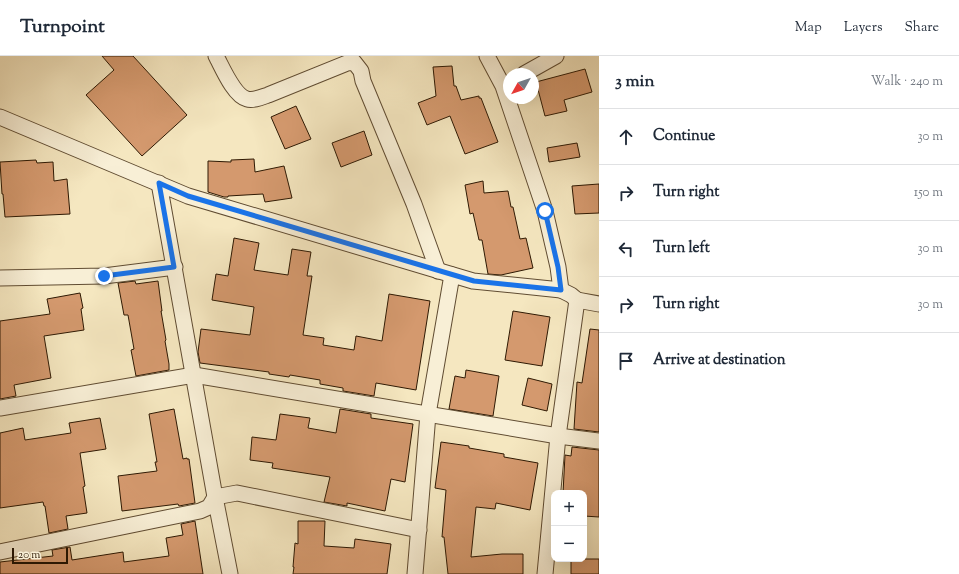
<!DOCTYPE html>
<html lang="en">
<head>
<meta charset="utf-8">
<style>
	body { margin:0; font-family:"Sorts Mill Goudy",serif; background:#f6f6f7; color:#1f2937 }
	.controls { position:absolute; right:12px; bottom:12px; display:grid; overflow:hidden; border-radius:8px; box-shadow:0 4px 16px #0002 }
	.controls button { width:36px; height:36px; display:grid; place-items:center; padding:0; border:0; border-bottom:1px solid #e0e1e3; background:#fff; color:#1f2937; font:20px sans-serif }
	.compass { position:absolute; left:503px; top:12px; width:36px; height:36px; border-radius:50%; background:#fff; box-shadow:0 4px 16px #0002; rotate:230deg }
	.scale { position:absolute; left:12px; bottom:10px; width:56px; box-sizing:border-box; padding-left:4px; border:2px solid #2e1903; border-top:0; font-size:11px; line-height:14px; white-space:nowrap; color:#2e1903; -webkit-text-stroke:3px #f8efd6; paint-order:stroke }
	.stop { position:absolute; width:12px; height:12px; margin:-9px; border:3px solid #1a73e8; border-radius:50%; background:#fff }
	.stop.end { background:#1a73e8; border-color:#fff; box-shadow:0 1px 4px #0008 }
	.list { margin:0; padding:0; list-style:none }
	h2 { display:flex; justify-content:space-between; align-items:center; height:52px; margin:0; padding:0 16px; font-size:17px }
	h2 small { font-size:13px; font-weight:400; color:#747a83 }
	.list li { display:grid; grid-template-columns:26px 1fr auto; gap:12px; align-items:center; box-sizing:border-box; height:56px; padding:0 16px; border-top:1px solid #e0e1e3 }
	.list b { display:block; font-size:15px; white-space:nowrap }
	.list em { font-size:13px; font-style:normal; color:#747a83 }
	.icon { flex:none; width:22px; height:22px; fill:none; stroke:currentColor; stroke-width:2; stroke-linecap:round; stroke-linejoin:round }
	.map { position:relative; flex:none; width:599px; height:518px; overflow:hidden }
	header { display:flex; align-items:center; gap:24px; box-sizing:border-box; height:56px; padding:0 20px; background:#fff; border-bottom:1px solid #e0e1e3 }
	header strong { font-size:19px }
	nav { display:flex; gap:22px; margin-inline-start:auto; font-size:14px }
	main { display:flex }
	aside { flex:1; background:#fff }
	.map>svg:first-child { display:block }
	.building { fill:#d4996e; stroke:#2e1903 }
	.lines { fill:none; stroke-linecap:round; stroke-linejoin:round }
	.minor-casing { stroke:#604c32; stroke-width:17 }
	.minor { stroke:#f8efd6; stroke-width:15 }
	.route { stroke:#1a73e8; stroke-width:5 }
</style>
</head>
<body>
<header>
<strong>Turnpoint</strong>
<nav><a>Map</a><a>Layers</a><a>Share</a></nav>
</header>
<main>
<div class="map">
<svg width="599" height="518" viewBox="0 0 599 518">
	<rect width="100%" height="100%" fill="#f5e7c0"/>
	<filter id="stains"><feTurbulence type="fractalNoise" baseFrequency=".005" numOctaves="4"/><feColorMatrix values="0 0 0 0 .2 0 0 0 0 .09 0 0 0 0 .02 0 0 0 .5 -.17"/></filter>
	<radialGradient id="worn" r=".72"><stop offset=".6" stop-color="#630" stop-opacity="0"/><stop offset="1" stop-color="#630" stop-opacity=".3"/></radialGradient>
	<!-- building -->
	<g class="building">
		<path d="M102,0H133L187,59L142,100L86,39L114,14Z"/>
		<path d="M452,10L454,30H456L461,44L479,40V42H481L498,86L465,98L450,60L427,69L418,47L436,40L433,11Z"/>
		<path d="M585,13L592,36L564,44L567,55L545,60L536,26Z"/>
		<path d="M296,50L311,83L285,93L271,61Z"/>
		<path d="M364,75L372,99L341,111L332,87Z"/>
		<path d="M577,87L580,101L549,106L547,92Z"/>
		<path d="M254,103L255,116L284,110L292,142L265,146L263,138L228,140V141H224L208,136V105L231,106V104Z"/>
		<path d="M36,104L37,107L53,106L54,125L67,123L70,158L5,161L3,138H2L0,106Z"/>
		<path d="M483,125L484,137L508,135L511,151H513L520,183L526,182L533,212L501,219L488,218L482,184H479L473,157L470,158L465,129Z"/>
		<path d="M599,128V157L575,158L572,130Z"/>
		<path d="M234,182L259,187L254,214L288,219L292,193L311,196L307,220H312L303,279L324,282L323,289L354,294L356,280L382,285L389,238L430,245L416,334L376,327L374,340L343,335V332L320,328V324L290,319L289,321L269,318V316L200,307L198,296L201,273L250,279L254,251L212,244L216,218L228,220Z"/>
		<path d="M135,225L136,228L158,225L162,255H161L166,284L165,285L169,308V314L136,320L131,294L134,293L128,259H124L118,227Z"/>
		<path d="M80,237L83,252L81,253L84,274L44,280L51,322L14,329L16,340L0,343V265L50,258L47,243Z"/>
		<path d="M513,255L550,261L542,310L505,304Z"/>
		<path d="M590,273L599,274V376L574,373L577,326L582,327Z"/>
		<path d="M466,314L499,320L493,360L449,353L455,320L465,322Z"/>
		<path d="M528,322L552,328L547,355L522,349Z"/>
		<path d="M174,353L183,403L187,402V403H189L195,447L179,450L178,448L122,455L118,420L157,415L155,406H157L149,358Z"/>
		<path d="M340,353L371,358V362L413,368L405,426L391,423L385,455L347,447V450L324,446L330,421L272,412L273,407L250,404L252,381L276,384L280,358L310,362L308,372L336,377Z"/>
		<path d="M100,362L106,393L80,397L85,430L83,431L87,457L66,460L68,473L49,477L45,450H44L43,446L0,452V377L23,372L25,384L71,377L69,367Z"/>
		<path d="M441,386L469,390V392L504,398V401L538,407L530,454L496,447L495,453L476,451L471,501L502,498H523V518H448L444,481H442L446,434L435,432Z"/>
		<path d="M572,391L599,394V461L584,460V437H563L565,399L571,400Z"/>
		<path d="M195,465L203,518H0V506L53,500L52,494L70,491L72,504L123,496L124,506L169,500L166,482L183,479L181,468Z"/>
		<path d="M298,465H325L324,490L354,492L355,483L391,488L387,518H293L294,511H293L295,487L298,488Z"/>
		<rect x="571" y="503" width="28" height="15"/>
	</g>
	<g class="lines">
		<defs>
			<g id="minor">
				<path d="M216,0C222,11 234,40 247,43C253,45 262,41 268,39L347,7L354,6L361,15L363,25L414,148L438,215"/>
				<path d="M487,0L503,30L545,155L558,211L561,234L571,239L577,244L558,380L545,518"/>
				<path d="M524,18L556,0"/>
				<path d="M0,61L188,140L473,225L561,234"/>
				<path d="M159,127L215,441L230,518"/>
				<path d="M0,222L104,220L175,211"/>
				<path d="M577,244L599,248"/>
				<path d="M0,352L194,319L558,380L599,385"/>
				<path d="M0,496L200,455L209,451L215,441L237,437L419,474"/>
				<path d="M415,518L428,358L452,219"/>
			</g>
		</defs>
		<!-- minor casing -->
		<use href="#minor" class="minor-casing"/>
		<!-- minor -->
		<use href="#minor" class="minor"/>
	</g>
	<g class="lines">
		<!-- route -->
		<path class="route" d="M104,220L174,211L159,127L188,140L474,225L561,234L558,211L545,155"/>
	</g>
	<rect width="100%" height="100%" filter="url(#stains)"/>
	<rect width="100%" height="100%" fill="url(#worn)"/>
</svg>
<div class="controls">
<button>+</button>
<button>−</button>
</div>
<svg class="compass" viewBox="-18 -18 36 36"><path d="M0-13l5 13h-10z" fill="#e53935"/><path d="M0 13l5-13h-10z" fill="#747a83"/></svg>
<div class="scale">20 m</div>
<div class="stop" style="left:545px;top:155px"></div>
<div class="stop end" style="left:104px;top:220px"></div>
</div>
<aside>
<h2>3 min<small>Walk · 240 m</small></h2>
<ul class="list">
<li><svg class="icon" aria-label="ahead" viewBox="0 0 24 24"><path d="M12 20V5M6 11l6-6 6 6"/></svg><div><b>Continue</b></div><em>30 m</em></li>
<li><svg class="icon" aria-label="right" viewBox="0 0 24 24"><path d="M7 20v-9h11M14 6l5 5-5 5"/></svg><div><b>Turn right</b></div><em>150 m</em></li>
<li><svg class="icon" aria-label="left" viewBox="0 0 24 24"><path d="M17 20v-9H6M10 6l-5 5 5 5"/></svg><div><b>Turn left</b></div><em>30 m</em></li>
<li><svg class="icon" aria-label="right" viewBox="0 0 24 24"><path d="M7 20v-9h11M14 6l5 5-5 5"/></svg><div><b>Turn right</b></div><em>30 m</em></li>
<li><svg class="icon" aria-label="arrive" viewBox="0 0 24 24"><path d="M6 21V4h12l-3 4 3 4H6"/></svg><div><b>Arrive at destination</b></div></li>
</ul>
</aside>
</main>
</body>
</html>
